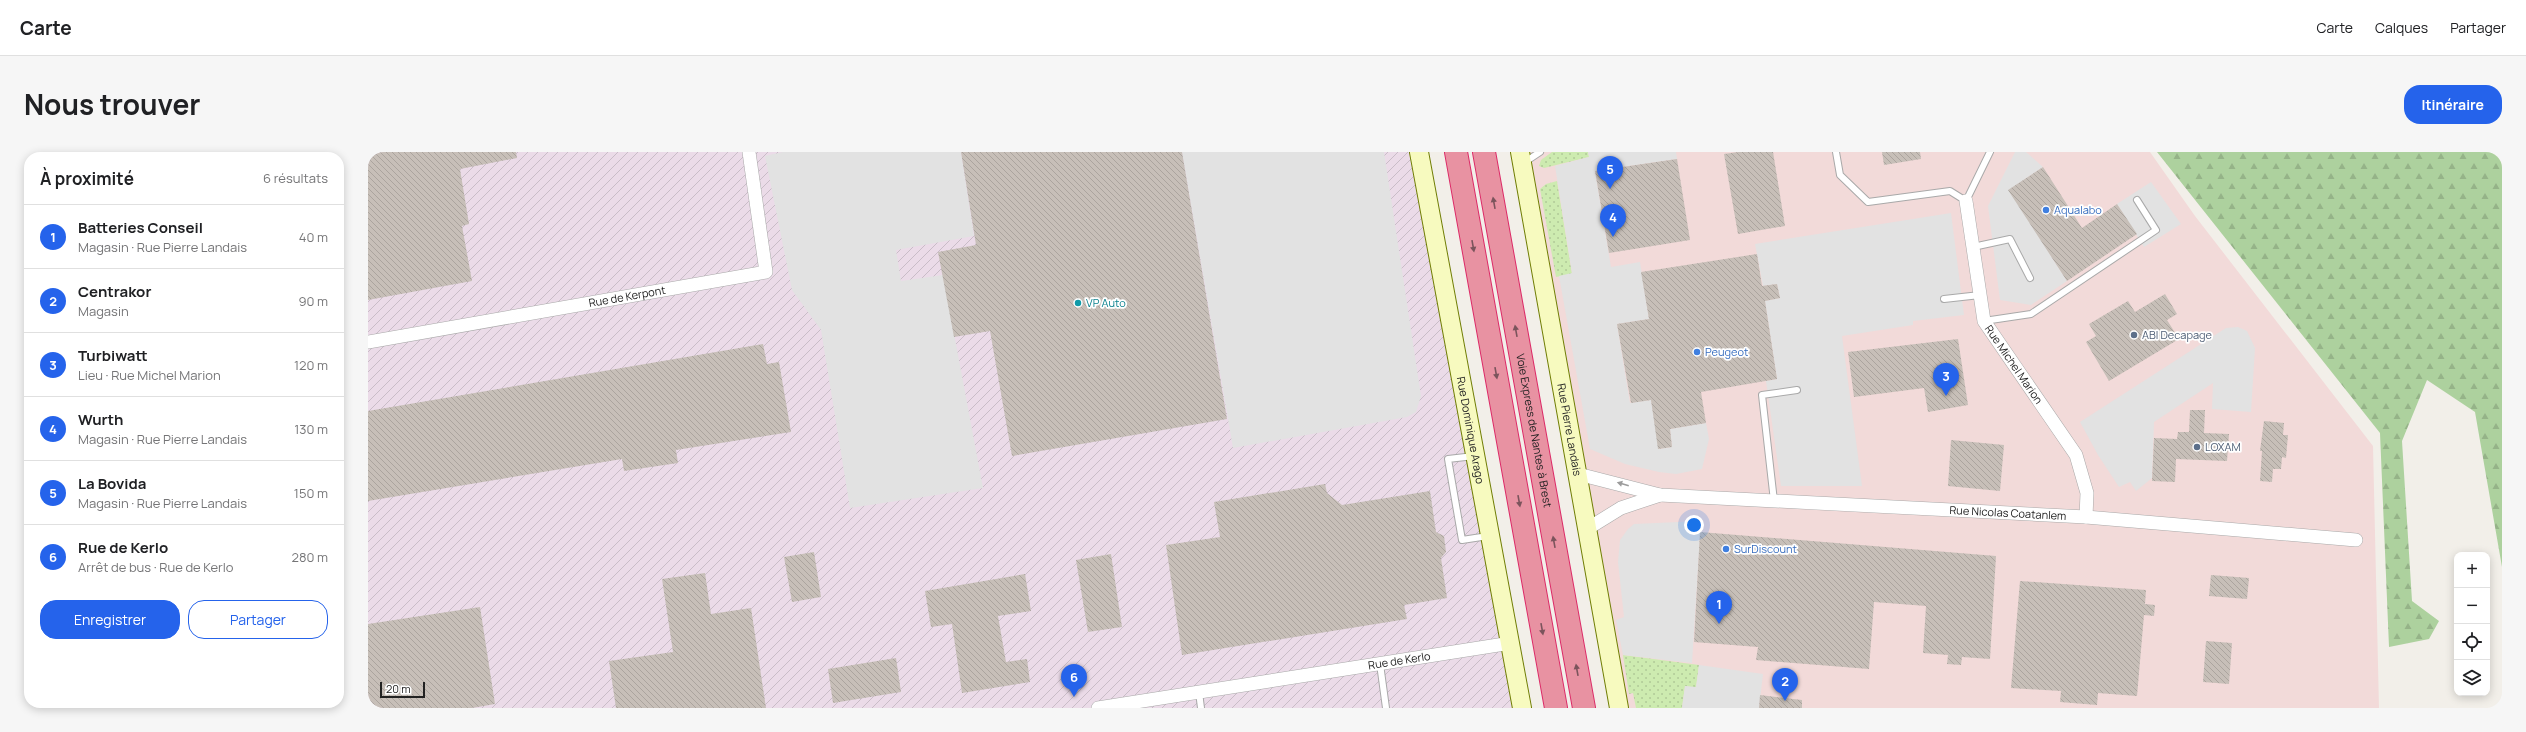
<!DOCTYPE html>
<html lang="fr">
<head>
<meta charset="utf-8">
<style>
	body { margin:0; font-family:Manrope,sans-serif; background:#f6f6f6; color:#202124 }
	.controls { position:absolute; right:12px; bottom:12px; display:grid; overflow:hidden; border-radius:8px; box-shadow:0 2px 10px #0003 }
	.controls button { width:36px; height:36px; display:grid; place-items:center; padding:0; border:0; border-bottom:1px solid #e0e0e0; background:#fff; color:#202124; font:20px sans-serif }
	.scale { position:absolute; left:12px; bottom:10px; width:45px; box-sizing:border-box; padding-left:4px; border:2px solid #222; border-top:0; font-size:11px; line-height:14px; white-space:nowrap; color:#222; -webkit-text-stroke:3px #fff; paint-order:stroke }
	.you { position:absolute; left:1326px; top:373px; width:14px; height:14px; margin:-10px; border:3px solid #fff; border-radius:50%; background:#1a73e8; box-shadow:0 0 0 6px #1a73e833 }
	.badge { display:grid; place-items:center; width:26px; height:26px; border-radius:50%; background:#2563eb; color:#fff; font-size:13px; font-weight:700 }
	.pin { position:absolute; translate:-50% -33px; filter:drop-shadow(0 1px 2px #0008) }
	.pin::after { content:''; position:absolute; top:21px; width:14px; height:12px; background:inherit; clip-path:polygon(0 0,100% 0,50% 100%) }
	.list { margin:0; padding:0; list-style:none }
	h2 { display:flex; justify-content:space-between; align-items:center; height:52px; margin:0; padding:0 16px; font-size:17px }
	h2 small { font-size:13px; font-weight:400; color:#757577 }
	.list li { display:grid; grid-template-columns:26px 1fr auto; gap:12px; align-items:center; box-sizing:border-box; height:64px; padding:0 16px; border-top:1px solid #e0e0e0 }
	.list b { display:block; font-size:15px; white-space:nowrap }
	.list p { margin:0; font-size:13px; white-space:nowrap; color:#757577 }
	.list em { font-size:13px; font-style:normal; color:#757577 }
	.actions { display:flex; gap:8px; padding:12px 16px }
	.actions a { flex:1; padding:9px 0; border:1px solid #2563eb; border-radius:16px; text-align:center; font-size:14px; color:#2563eb }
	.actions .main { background:#2563eb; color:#fff }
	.icon { flex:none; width:22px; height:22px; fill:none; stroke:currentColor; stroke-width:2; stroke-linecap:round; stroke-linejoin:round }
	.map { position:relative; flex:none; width:2134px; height:556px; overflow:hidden; border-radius:16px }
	header { display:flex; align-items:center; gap:24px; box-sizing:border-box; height:56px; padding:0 20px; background:#fff; border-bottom:1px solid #e0e0e0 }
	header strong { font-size:19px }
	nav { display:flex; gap:22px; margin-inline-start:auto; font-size:14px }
	.intro { display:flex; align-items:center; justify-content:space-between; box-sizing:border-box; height:96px; padding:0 24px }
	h1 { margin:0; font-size:28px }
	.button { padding:10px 18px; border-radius:16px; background:#2563eb; color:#fff; font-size:14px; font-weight:700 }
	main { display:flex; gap:24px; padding:0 24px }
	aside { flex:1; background:#fff; border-radius:16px; box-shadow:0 2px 10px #0003 }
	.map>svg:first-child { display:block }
	.commercial { fill:#f2dad9 }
	.industrial { fill:url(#industrial-furrows) }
	.grass { fill:url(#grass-dots) }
	.forest { fill:url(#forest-firs) }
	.parking { fill:#e2e2e2 }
	.building { fill:url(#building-back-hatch) }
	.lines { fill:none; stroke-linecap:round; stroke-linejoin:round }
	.lane-casing { stroke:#a9a9a9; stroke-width:8 }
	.street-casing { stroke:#a9a9a9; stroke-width:14 }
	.secondary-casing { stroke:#707d05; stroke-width:20 }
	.highway-casing { stroke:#dc2a67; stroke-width:24 }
	.lane { stroke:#fff; stroke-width:6 }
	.street { stroke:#fff; stroke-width:13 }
	.secondary { stroke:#f7fabf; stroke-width:18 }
	.highway { stroke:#e892a2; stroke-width:22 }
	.oneway { fill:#7b545c }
	.oneway2 { fill:#9c9c9c }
	.shop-dot { fill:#3f7fe0; stroke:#fff; stroke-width:1.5 }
	.culture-dot { fill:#0f9aa8; stroke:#fff; stroke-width:1.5 }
	.service-dot { fill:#5c6f8a; stroke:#fff; stroke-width:1.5 }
	.labels { text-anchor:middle; stroke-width:3.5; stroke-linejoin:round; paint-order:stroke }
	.shop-label { font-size:11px; fill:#366cbe; stroke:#fff; text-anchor:start }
	.street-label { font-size:11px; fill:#222; stroke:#fff }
	.culture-label { font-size:11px; fill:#0d838f; stroke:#fff; text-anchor:start }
	.service-label { font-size:11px; fill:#4e5e75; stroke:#fff; text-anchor:start }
</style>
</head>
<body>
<header>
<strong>Carte</strong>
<nav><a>Carte</a><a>Calques</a><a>Partager</a></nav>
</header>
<div class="intro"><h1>Nous trouver</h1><a class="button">Itinéraire</a></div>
<main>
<aside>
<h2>À proximité<small>6 résultats</small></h2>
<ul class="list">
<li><span class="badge">1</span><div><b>Batteries Conseil</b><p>Magasin · Rue Pierre Landais</p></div><em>40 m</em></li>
<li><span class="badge">2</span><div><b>Centrakor</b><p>Magasin</p></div><em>90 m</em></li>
<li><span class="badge">3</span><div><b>Turbiwatt</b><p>Lieu · Rue Michel Marion</p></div><em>120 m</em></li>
<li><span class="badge">4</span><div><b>Wurth</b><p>Magasin · Rue Pierre Landais</p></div><em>130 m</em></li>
<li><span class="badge">5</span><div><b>La Bovida</b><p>Magasin · Rue Pierre Landais</p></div><em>150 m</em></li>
<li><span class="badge">6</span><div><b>Rue de Kerlo</b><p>Arrêt de bus · Rue de Kerlo</p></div><em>280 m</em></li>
</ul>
<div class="actions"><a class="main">Enregistrer</a><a>Partager</a></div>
</aside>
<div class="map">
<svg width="2134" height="556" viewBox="0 0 2134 556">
	<defs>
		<pattern id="industrial-furrows" width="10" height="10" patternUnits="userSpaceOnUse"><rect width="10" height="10" fill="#ebdbe8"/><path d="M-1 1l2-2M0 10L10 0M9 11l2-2" fill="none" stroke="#c9bcc7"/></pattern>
		<pattern id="grass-dots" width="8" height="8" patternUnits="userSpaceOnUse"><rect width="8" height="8" fill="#cdebb0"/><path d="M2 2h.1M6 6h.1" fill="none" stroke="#b0c997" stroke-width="1.8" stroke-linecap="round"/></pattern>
		<pattern id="forest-firs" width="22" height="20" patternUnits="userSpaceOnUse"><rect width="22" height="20" fill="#add19e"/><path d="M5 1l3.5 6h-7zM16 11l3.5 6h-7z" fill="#95b388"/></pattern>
		<pattern id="building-back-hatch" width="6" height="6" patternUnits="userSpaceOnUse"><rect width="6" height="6" fill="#c7bfb8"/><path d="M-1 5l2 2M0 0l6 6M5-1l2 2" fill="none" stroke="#aba49e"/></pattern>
	</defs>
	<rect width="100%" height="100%" fill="#f2efe9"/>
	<!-- commercial -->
	<path class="commercial" d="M1152,0H1782L1827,64L2005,294L2011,556H1251Z"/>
	<!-- industrial -->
	<path class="industrial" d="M0,0H1051L1154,556H0Z"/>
	<!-- grass -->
	<g class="grass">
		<path d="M1184,0H1220L1221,5L1176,16L1171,14L1173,8Z"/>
		<path d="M1189,29L1204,122L1188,125L1172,37L1178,32Z"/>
		<path d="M1255,503L1331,513L1328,536L1317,534L1314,556H1268L1265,541L1261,542Z"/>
	</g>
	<!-- forest -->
	<path class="forest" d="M1789,0H2134V415L2107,260L2059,228L2034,289L2044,449L2071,469L2061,487L2021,495L2012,281Z"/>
	<!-- parking -->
	<g class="parking">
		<path d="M415,0H593L606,84L528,98L533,129L575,123L615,336L482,356L453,178L424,138L397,4Z"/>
		<path d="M814,0H1016L1053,244L1048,260L1039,265L865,296Z"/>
		<path d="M1220,0H1308L1309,7L1227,19L1243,115L1272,110L1281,167L1249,172L1262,251L1283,248L1291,297L1304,295L1302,277L1338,271L1341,287L1334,317L1308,322L1291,320L1257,312L1222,297L1191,124L1204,121L1187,14L1221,5Z"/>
		<path d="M1647,0H1658L1675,15L1641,38L1699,129L1663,153L1632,148L1620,54Z"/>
		<path d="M1783,30L1813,72L1776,95L1749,52Z"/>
		<path d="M1583,61L1596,163L1545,169V173L1474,184L1494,334H1413L1398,229L1409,227L1397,149L1412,146L1409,132L1395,134L1387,92Z"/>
		<path d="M1870,175L1879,179L1887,196L1883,260L1844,257L1845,231L1786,270L1784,326L1768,339L1762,330L1751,335L1730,303L1712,270L1858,176Z"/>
		<path d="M1333,369L1324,511L1255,503L1248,468L1256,465L1250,410L1252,388L1260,377L1266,372Z"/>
		<path d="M1331,513L1395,522L1391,556H1314L1317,534L1328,535Z"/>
	</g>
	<!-- building -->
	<g class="building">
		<path d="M0,0H148L149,6L92,17L101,72L94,74L104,129L0,148Z"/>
		<path d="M593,0H814L859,267L644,304L622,179L586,185L570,100L608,93Z"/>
		<path d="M1370,0H1405L1417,74L1370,82L1356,2Z"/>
		<path d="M1514,0H1552L1553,7L1516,13Z"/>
		<path d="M1309,7L1322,88L1241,101L1227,19Z"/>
		<path d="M1675,15L1714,76L1749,52L1769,82L1699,129L1640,38Z"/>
		<path d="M1389,102L1394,134L1409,132L1412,146L1397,149L1409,227L1333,240L1338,271L1302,277L1304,295L1290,297L1283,248L1263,251L1249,172L1281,167L1273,120Z"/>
		<path d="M1797,142L1809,162L1799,168L1811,187L1741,229L1718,190L1728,184L1721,172L1760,149L1767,160Z"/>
		<path d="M1590,187L1600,253L1560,260L1556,236L1486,245L1480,200Z"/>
		<path d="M395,192L399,212L411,210L423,280L308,298L310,311L256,319L254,307L0,349V259Z"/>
		<path d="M1822,258H1837L1836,281L1861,282L1859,309L1808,307L1807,330L1784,329L1786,286L1809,287L1810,280H1821Z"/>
		<path d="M1896,269L1916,271L1915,283H1920L1918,306L1914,305L1913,317H1905L1904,330L1892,329L1894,299H1892Z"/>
		<path d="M1583,288L1636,293L1632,339L1580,334Z"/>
		<path d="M957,332L959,341L974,353L1062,339L1068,380L1076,384L1078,400L1073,406L1079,446L1036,453L1039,467L814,503L798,393L852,385L846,350Z"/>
		<path d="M1332,380L1628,404L1622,507L1594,505L1593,513L1579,512L1580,503L1555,501L1558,454L1506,450L1501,517L1388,508L1390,495L1326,490Z"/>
		<path d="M446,400L453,445L424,450L416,405Z"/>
		<path d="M743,402L754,475L720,480L708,408Z"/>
		<path d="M337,421L343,462L383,456L398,556H248L241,509L305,500L294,427Z"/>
		<path d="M657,422L663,459L630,464L638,510L659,507L662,530L594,541L584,472L563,475L557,439Z"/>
		<path d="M1843,423L1881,426L1879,447L1841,444Z"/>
		<path d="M1652,429L1778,438L1777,452L1787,453L1786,464L1776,463L1769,544L1730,541L1729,553L1692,550L1693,539L1643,536Z"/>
		<path d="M112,455L127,552L104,556H0V472Z"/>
		<path d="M1838,489L1864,491L1861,532L1835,530Z"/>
		<path d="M528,506L533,540L465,551L460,517Z"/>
		<path d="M1392,543L1434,548V556H1391Z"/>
	</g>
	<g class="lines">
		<defs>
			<g id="lane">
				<path d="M1468,0L1472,23L1500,50L1582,39L1598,49L1622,0"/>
				<path d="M1157,10L1172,0"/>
				<path d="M1605,95L1642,87L1662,126"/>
				<path d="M1576,147L1612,143"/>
				<path d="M1616,169L1663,162L1788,78L1769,48"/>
				<path d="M1106,304L1080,307L1094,388L1120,384"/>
				<path d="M1406,349L1394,243L1429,238"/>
				<path d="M1012,512L1018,556"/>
				<path d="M831,540L833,556"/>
			</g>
			<g id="street">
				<path id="s1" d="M1598,49L1616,169L1708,303L1719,341L1718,365"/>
				<path id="s2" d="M0,190L398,120L381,0"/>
				<path id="s3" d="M1210,322L1292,343L1718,365L1988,388"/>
				<path d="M1219,377L1253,356L1292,343"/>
				<path id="s4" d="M730,556L1143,491"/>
			</g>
			<g id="secondary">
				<path id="s5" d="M1051,0L1154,556"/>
				<path id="s6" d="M1152,0L1251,556"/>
			</g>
			<g id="highway">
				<path d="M1088,0L1188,556"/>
				<path id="s7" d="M1116,0L1216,556"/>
			</g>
		</defs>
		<!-- lane casing -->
		<use href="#lane" class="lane-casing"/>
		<!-- street casing -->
		<use href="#street" class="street-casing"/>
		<!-- secondary casing -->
		<use href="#secondary" class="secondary-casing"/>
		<!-- highway casing -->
		<use href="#highway" class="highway-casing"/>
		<!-- lane -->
		<use href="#lane" class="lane"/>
		<!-- street -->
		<use href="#street" class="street"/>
		<!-- secondary -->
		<use href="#secondary" class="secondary"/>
		<!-- highway -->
		<use href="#highway" class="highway"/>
	</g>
	<!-- one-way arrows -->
	<defs><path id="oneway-solid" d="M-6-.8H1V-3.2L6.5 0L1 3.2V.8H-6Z"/></defs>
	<g class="oneway">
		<use href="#oneway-solid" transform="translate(1126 51) rotate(-100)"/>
		<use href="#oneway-solid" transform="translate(1105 94) rotate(80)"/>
		<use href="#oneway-solid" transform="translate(1148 179) rotate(-100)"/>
		<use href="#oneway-solid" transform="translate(1128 221) rotate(80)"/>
		<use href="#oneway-solid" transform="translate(1151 349) rotate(80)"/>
		<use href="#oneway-solid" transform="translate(1186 390) rotate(-100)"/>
		<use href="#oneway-solid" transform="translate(1174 477) rotate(80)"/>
		<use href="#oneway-solid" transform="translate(1209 518) rotate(-100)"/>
	</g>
	<use class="oneway2" href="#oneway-solid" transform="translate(1255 332) rotate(-164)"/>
	<!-- markers -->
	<g class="shop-dot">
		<circle cx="1678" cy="58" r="4"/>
		<circle cx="1329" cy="200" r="4"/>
		<circle cx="1358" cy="397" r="4"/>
	</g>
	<circle class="culture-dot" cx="710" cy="151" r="4"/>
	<g class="service-dot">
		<circle cx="1766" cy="183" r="4"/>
		<circle cx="1829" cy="295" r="4"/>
	</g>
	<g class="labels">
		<!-- shop labels -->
		<g class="shop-label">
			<text x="1686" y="62">Aqualabo</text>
			<text x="1337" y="204">Peugeot</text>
			<text x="1366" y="401">SurDiscount</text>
		</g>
		<!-- street labels -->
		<g class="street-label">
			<text dy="4" stroke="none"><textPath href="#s2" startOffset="263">Rue de Kerpont</textPath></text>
			<text dy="4" stroke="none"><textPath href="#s1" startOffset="174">Rue Michel Marion</textPath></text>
			<text dy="4" stroke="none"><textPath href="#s5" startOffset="283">Rue Dominique Arago</textPath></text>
			<text dy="4" stroke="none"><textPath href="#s7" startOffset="283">Voie Express de Nantes à Brest</textPath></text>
			<text dy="4" stroke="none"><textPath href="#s6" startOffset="282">Rue Pierre Landais</textPath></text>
			<text dy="4" stroke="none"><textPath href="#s3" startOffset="433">Rue Nicolas Coatanlem</textPath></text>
			<text dy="4" stroke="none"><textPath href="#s4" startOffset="305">Rue de Kerlo</textPath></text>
		</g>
		<!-- culture labels -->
		<g class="culture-label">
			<text x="718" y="155">VP Auto</text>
		</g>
		<!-- service labels -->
		<g class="service-label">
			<text x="1774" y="187">ABI Decapage</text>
			<text x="1837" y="299">LOXAM</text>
		</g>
	</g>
</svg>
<div class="controls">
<button>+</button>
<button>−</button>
<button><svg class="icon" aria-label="locate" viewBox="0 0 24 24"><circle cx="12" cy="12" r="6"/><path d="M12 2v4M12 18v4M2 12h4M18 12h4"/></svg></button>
<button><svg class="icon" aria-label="layers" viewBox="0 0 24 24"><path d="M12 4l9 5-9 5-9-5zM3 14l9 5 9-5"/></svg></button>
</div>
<div class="scale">20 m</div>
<div class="you"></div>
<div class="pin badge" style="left:1351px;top:472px">1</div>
<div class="pin badge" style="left:1417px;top:549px">2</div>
<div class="pin badge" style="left:1578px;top:244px">3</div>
<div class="pin badge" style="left:1245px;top:85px">4</div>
<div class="pin badge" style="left:1242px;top:37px">5</div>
<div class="pin badge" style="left:706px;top:545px">6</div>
</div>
</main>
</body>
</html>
